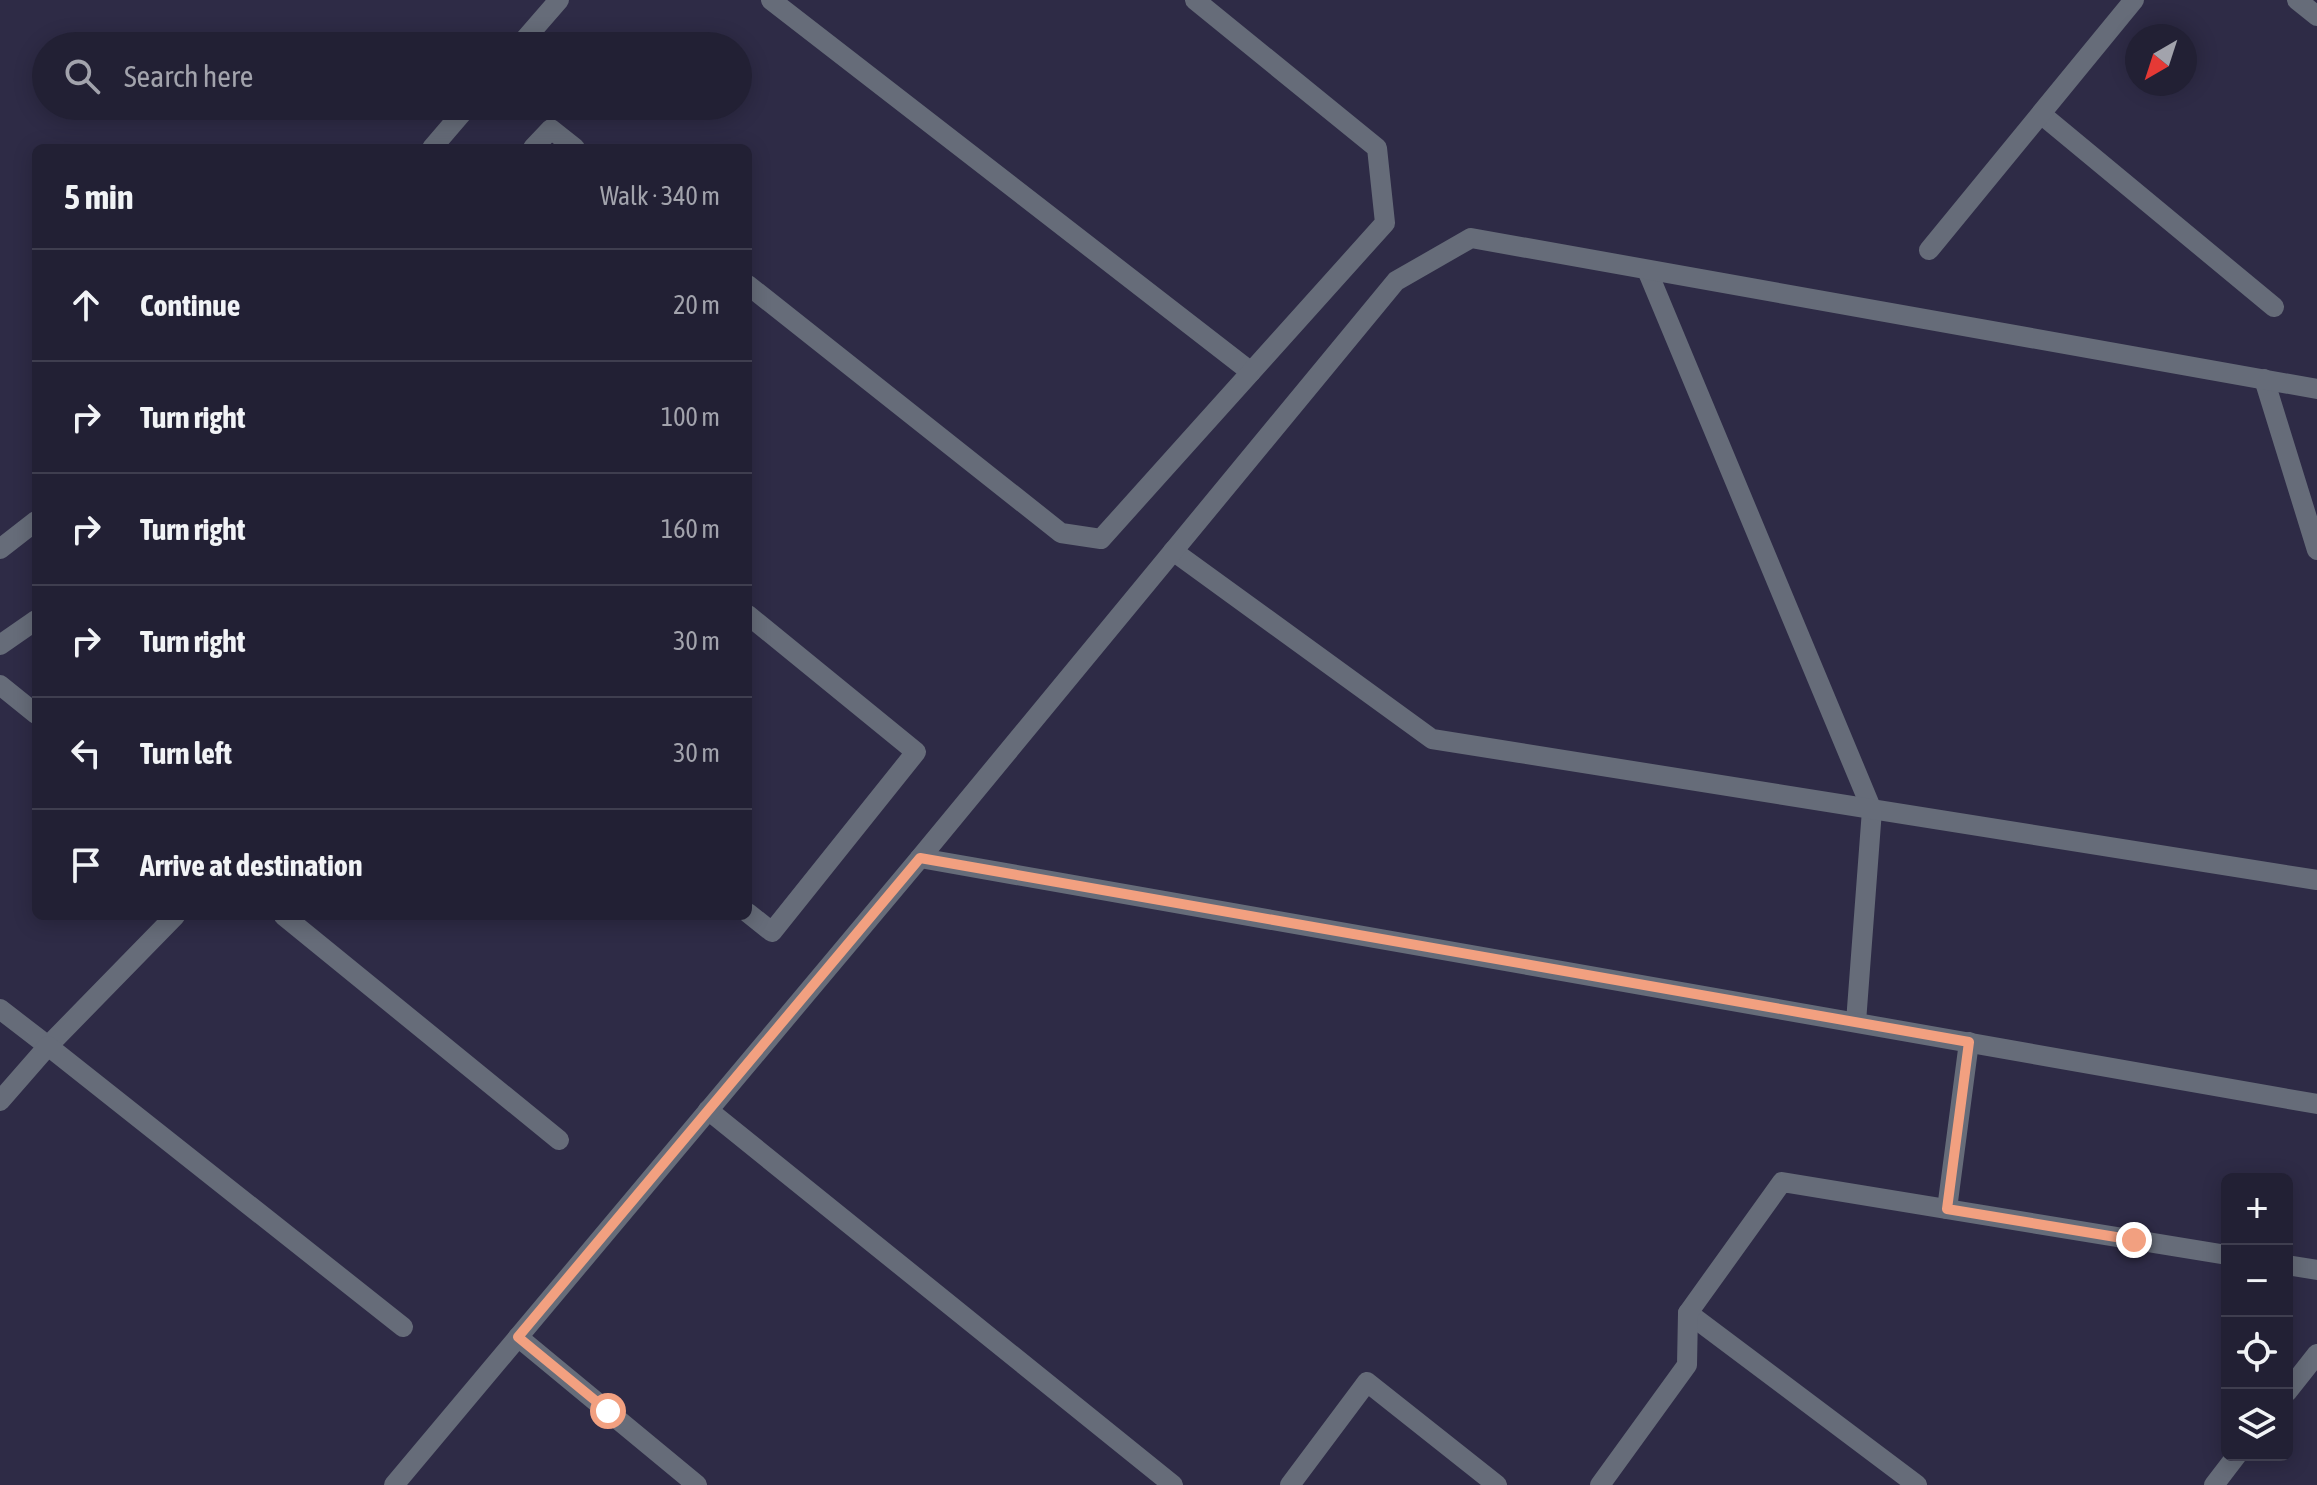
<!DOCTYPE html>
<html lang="en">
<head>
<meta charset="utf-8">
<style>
	body { margin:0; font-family:"Asap Condensed",sans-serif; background:#2a283c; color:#f1f3f6 }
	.controls { position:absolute; right:24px; bottom:24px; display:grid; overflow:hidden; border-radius:12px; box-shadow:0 4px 20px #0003 }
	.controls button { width:72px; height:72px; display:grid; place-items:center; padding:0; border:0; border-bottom:2px solid #3f3e4f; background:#222034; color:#f1f3f6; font:40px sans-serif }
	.compass { position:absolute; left:2125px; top:24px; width:72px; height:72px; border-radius:50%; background:#222034; box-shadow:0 4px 20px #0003; rotate:219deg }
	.stop { position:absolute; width:24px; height:24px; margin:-18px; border:6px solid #f2a080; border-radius:50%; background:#fff }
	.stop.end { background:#f2a080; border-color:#fff; box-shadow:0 2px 8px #0008 }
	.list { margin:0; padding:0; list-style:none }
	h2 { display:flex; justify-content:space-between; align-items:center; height:104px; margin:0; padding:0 32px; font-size:34px }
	h2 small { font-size:26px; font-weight:400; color:#a2a3ac }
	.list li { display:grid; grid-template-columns:52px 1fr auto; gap:24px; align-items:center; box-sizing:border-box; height:112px; padding:0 32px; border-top:2px solid #3f3e4f }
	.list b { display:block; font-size:30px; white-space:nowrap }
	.list em { font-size:26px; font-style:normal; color:#a2a3ac }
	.icon { flex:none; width:44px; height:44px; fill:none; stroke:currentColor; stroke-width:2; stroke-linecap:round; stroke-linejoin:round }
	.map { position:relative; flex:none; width:2317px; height:1485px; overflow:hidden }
	.search { position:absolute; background:#222034; box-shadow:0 4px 20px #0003; left:32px; top:32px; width:720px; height:88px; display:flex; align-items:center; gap:20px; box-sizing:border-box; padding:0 28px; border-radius:44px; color:#a2a3ac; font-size:30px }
	.panel { position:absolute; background:#222034; box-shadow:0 4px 20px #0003; left:32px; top:144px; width:720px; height:776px; border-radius:12px }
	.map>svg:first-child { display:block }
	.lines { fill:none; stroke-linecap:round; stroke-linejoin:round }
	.minor { stroke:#666c79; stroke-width:20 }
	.route { stroke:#f2a080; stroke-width:10 }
</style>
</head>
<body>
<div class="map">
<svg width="2317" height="1485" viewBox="0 0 2317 1485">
	<rect width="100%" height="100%" fill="#2e2b46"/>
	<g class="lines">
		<!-- minor -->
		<g class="minor">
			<path d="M771,0L1251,372"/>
			<path d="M2297,0L2317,16"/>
			<path d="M519,46L559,0"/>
			<path d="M2041,114L2274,307"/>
			<path d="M432,148L468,106"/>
			<path d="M533,148L551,129L575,148"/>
			<path d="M1929,250L2134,0"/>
			<path d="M1647,270L1872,810L1856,1022"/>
			<path d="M748,285L1061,533L1101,539L1385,223L1377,148L1195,0"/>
			<path d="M2264,379L2317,550"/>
			<path d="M0,549L36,521"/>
			<path d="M1173,551L1432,739L2317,880"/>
			<path d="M748,615L916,752L772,932L748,913"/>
			<path d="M0,645L36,620"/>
			<path d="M0,685L36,714"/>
			<path d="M920,858L2317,1104"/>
			<path d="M284,916L559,1140"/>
			<path d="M0,1009L48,1046L175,916"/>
			<path d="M0,1101L48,1046L403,1327"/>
			<path d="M708,1110L1173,1485"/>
			<path d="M1947,1209L1969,1042"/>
			<path d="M2287,1265L2317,1270"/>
			<path d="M1688,1313L1917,1485"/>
			<path d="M518,1337L697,1485"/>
			<path d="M2287,1392L2317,1354"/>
			<path d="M394,1485L920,858L1396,281L1471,238L2317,389"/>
			<path d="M1290,1485L1367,1382L1497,1485"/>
			<path d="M1600,1485L1687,1365L1688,1313L1782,1182L2227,1255"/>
			<path d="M2214,1485L2237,1455"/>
		</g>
	</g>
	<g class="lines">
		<!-- route -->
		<path class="route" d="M608,1411L518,1337L920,858L1969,1042L1947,1209L2134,1240"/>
	</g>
</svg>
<div class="controls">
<button>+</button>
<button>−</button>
<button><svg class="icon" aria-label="locate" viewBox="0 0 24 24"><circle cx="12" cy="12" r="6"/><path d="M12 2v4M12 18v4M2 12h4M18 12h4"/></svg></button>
<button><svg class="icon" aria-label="layers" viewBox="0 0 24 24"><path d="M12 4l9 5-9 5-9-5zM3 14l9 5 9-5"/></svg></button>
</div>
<svg class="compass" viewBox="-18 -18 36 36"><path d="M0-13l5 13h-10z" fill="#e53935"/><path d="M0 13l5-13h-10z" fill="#a2a3ac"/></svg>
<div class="stop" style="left:608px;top:1411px"></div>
<div class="stop end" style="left:2134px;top:1240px"></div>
<div class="search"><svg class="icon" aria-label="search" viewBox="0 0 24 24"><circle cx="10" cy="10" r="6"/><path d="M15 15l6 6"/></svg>Search here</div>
<section class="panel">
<h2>5 min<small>Walk · 340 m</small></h2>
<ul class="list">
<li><svg class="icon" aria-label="ahead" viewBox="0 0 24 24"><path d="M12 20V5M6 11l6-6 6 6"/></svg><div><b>Continue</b></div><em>20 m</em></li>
<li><svg class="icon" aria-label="right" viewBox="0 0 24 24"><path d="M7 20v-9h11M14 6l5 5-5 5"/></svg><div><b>Turn right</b></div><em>100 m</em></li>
<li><svg class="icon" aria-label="right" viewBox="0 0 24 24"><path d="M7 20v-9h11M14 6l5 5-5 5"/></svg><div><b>Turn right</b></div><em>160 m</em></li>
<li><svg class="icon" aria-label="right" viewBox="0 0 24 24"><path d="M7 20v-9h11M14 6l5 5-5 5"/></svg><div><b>Turn right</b></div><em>30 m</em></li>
<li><svg class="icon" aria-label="left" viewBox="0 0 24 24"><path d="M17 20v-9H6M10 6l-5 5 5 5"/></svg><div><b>Turn left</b></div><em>30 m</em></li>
<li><svg class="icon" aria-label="arrive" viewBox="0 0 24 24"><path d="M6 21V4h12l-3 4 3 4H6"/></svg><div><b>Arrive at destination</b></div></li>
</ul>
</section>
</div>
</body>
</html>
